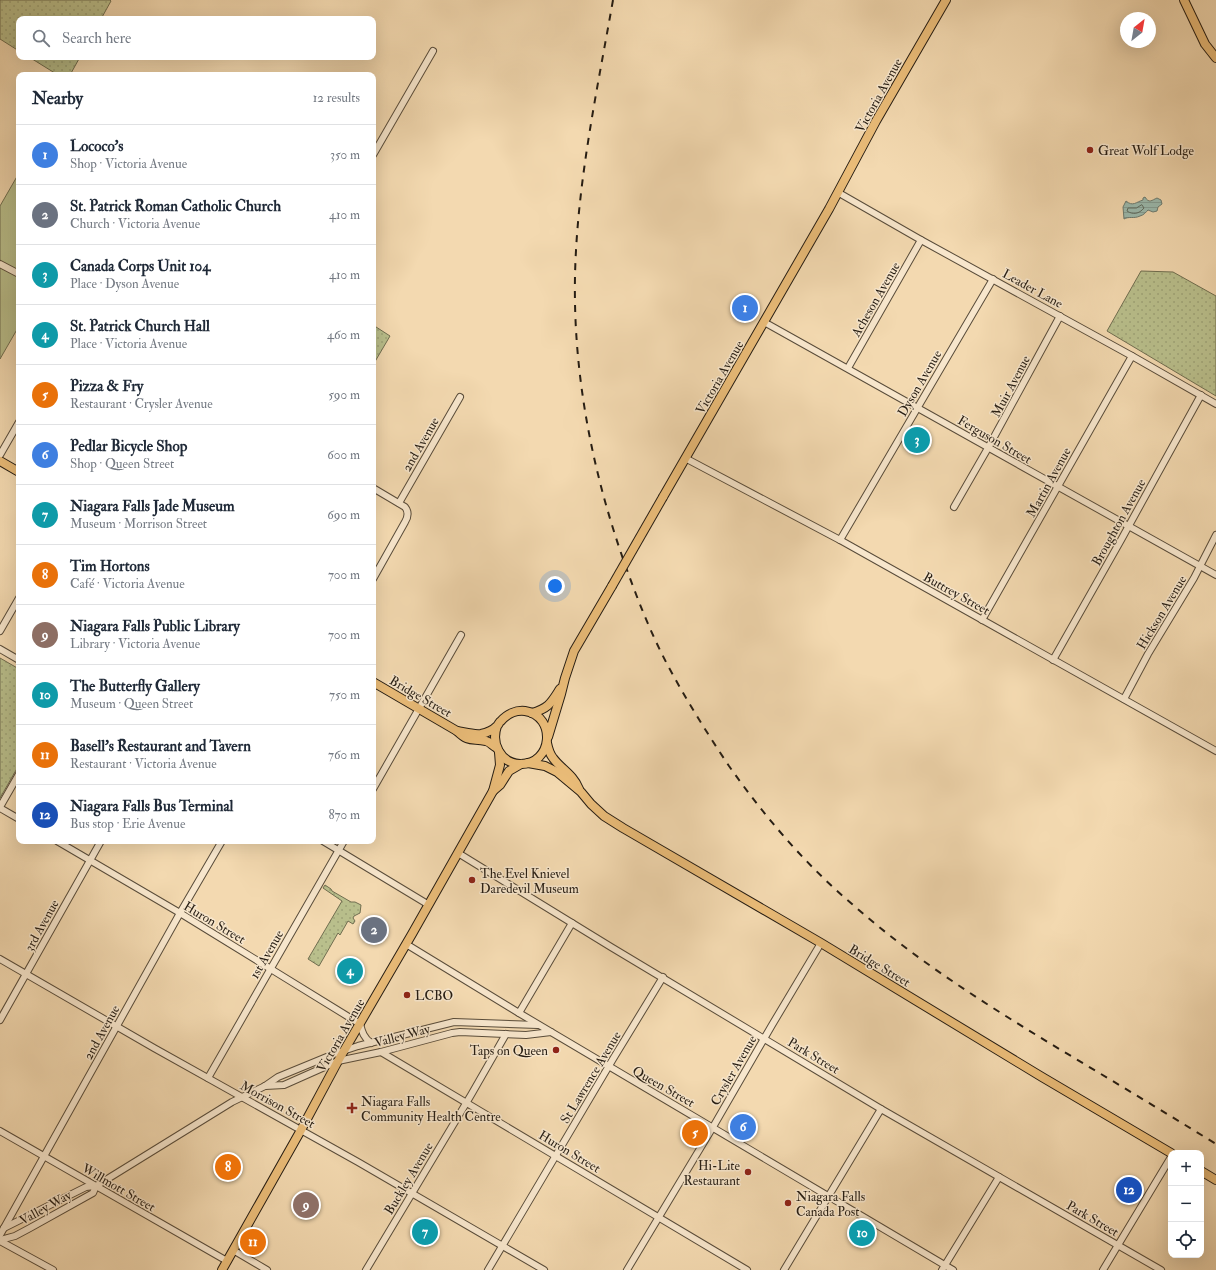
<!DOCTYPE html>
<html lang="en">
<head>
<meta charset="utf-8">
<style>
	body { margin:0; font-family:"IM FELL Double Pica",serif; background:#f6f6f7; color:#1f2937 }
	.controls { position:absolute; right:12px; bottom:12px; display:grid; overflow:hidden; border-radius:8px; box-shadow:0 4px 16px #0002 }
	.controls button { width:36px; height:36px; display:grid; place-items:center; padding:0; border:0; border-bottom:1px solid #e0e1e3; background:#fff; color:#1f2937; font:20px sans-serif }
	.compass { position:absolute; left:1120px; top:12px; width:36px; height:36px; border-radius:50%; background:#fff; box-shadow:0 4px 16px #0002; rotate:31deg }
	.you { position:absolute; left:555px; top:586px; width:14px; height:14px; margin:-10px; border:3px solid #fff; border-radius:50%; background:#1a73e8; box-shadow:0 0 0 6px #1a73e833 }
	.badge { display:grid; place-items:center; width:26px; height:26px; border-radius:50%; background:#2563eb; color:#fff; font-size:13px; font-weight:700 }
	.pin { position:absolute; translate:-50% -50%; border:2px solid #fff; box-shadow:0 1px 4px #0006 }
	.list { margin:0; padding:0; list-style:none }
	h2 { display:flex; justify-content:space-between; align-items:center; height:52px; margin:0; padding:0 16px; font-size:17px }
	h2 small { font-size:13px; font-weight:400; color:#747a83 }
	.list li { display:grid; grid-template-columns:26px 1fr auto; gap:12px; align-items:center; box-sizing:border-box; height:60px; padding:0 16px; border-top:1px solid #e0e1e3 }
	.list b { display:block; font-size:15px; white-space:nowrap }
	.list p { margin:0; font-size:13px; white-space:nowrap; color:#747a83 }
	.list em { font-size:13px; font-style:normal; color:#747a83 }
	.icon { flex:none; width:22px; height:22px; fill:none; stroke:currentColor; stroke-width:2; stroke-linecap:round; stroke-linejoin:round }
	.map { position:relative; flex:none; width:1216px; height:1270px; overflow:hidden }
	.search { position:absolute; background:#fff; box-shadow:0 4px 16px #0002; left:16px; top:16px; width:360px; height:44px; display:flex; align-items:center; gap:10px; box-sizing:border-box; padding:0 14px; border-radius:8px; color:#747a83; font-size:15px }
	.panel { position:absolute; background:#fff; box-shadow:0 4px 16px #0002; left:16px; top:72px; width:360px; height:772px; border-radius:8px }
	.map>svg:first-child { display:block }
	.grass { fill:#b9bf8c; stroke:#706e50 }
	.park { fill:url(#park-dots); stroke:#706e50 }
	.water { fill:url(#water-rules); stroke:#6c7b70 }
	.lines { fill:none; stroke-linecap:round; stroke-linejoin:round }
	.shore { stroke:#606c60; stroke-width:1 }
	.minor-casing { stroke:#594c3a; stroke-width:8 }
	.major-casing { stroke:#261d13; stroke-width:10 }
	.minor { stroke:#f7e6cc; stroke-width:6 }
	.major { stroke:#eabc78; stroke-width:8 }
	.rail { stroke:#261d13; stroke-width:2; stroke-dasharray:7 7; stroke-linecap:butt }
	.major-bridge-casing { stroke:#261d13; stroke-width:10; stroke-linecap:butt }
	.major-bridge { stroke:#eabc78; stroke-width:8 }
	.poi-dot { fill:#8f2418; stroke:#f7e6cc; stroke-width:1.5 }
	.labels { text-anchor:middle; stroke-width:3; stroke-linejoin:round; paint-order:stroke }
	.street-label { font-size:13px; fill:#261d13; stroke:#f7e6cc }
	.poi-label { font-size:13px; fill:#261d13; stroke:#f7e6cc; text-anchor:start }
</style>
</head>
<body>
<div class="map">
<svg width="1216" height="1270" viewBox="0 0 1216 1270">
	<defs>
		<pattern id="park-dots" width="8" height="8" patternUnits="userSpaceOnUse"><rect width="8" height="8" fill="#b9bf8c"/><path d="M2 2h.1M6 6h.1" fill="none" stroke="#9fa478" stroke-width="1.8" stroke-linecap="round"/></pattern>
		<pattern id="water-rules" width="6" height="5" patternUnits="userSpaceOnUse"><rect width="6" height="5" fill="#9bbaae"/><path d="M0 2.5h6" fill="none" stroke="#859f95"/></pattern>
	</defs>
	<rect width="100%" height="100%" fill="#f3d9b0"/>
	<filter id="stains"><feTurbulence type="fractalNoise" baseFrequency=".005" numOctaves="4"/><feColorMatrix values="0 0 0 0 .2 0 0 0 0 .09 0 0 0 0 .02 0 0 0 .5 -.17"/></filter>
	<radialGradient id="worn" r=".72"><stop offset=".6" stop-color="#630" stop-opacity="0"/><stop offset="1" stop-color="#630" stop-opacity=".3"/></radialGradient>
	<!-- grass -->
	<path class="grass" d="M19,173V326L0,359V206Z"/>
	<!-- park -->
	<g class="park">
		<path d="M0,0H110L111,1L101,19H19V51L0,39Z"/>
		<path d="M29,57H80L70,75H58Z"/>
		<path d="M1141,271L1173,272L1216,296V396L1107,331Z"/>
		<path d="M373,325L390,336L373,365Z"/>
		<path d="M0,658L19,669V765L0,798Z"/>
		<path d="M325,885L331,889L332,891L351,902H355L361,905L360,913L354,916L353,918L355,921L353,924L348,921L340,935L338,933L319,966L308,959L342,901L323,888Z"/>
	</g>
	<!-- water -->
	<path class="water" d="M1145,197C1149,204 1152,200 1157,198L1161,200L1162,204L1158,207L1157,211L1153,212L1148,210C1146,212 1144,215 1140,216C1134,219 1129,216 1124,219L1123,207L1126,201C1133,207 1136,202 1143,200V198Z"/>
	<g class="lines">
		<!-- shore -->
		<path class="shore" d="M1142,205L1144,208C1139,214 1133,215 1127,211L1128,208H1136Z"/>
		<defs>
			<g id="minor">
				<path d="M373,155L433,51"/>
				<path d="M839,193L921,240L1132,356L1216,404"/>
				<path d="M0,264L19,274"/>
				<path d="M764,322L1216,575"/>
				<path d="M848,368L921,240"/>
				<path d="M0,455L19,422"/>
				<path d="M685,458L840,540L1216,751"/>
				<path d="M373,488L405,507C409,512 408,517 405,522L373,579"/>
				<path d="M399,503L460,397"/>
				<path d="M954,507L988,448L1060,316"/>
				<path d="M840,540L993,279"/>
				<path d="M982,620L1132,356"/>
				<path d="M0,631L19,598"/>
				<path d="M0,649L19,660"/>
				<path d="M1053,660L1121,540L1201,395"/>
				<path d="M1124,699L1148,654L1194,578L1216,535"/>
				<path d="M373,789L461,635"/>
				<path d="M0,807L19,774"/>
				<path d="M0,808L19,819"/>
				<path d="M57,841L180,913L352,1019L360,1024C362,1032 364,1038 371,1043"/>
				<path d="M323,841L429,905"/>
				<path d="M458,853L611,947L881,1109L1161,1270"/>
				<path d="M406,944L519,1013L953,1270"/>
				<path d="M0,959L154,1048L358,1162L544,1270"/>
				<path d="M519,1013L572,923"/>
				<path d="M0,1020L101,841"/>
				<path d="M381,1052L747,1270"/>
				<path d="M208,1078L344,841"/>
				<path d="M265,1086L284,1085L338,1061L381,1052L452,1033L460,1032L526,1035L551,1032"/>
				<path d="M0,1131L227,1261"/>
				<path d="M4,1228L86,1187L95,1186"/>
				<path d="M0,1235L180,913L222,841"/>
				<path d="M0,1240L15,1236L30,1228L93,1193L96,1186L232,1102L265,1086L278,1077L334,1054L358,1046L454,1022L538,1025"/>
				<path d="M0,1241L53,1270"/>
				<path d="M233,1250L267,1270"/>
				<path d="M366,1270L471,1095L506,1034"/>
				<path d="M488,1270L613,1059L663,977"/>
				<path d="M627,1270L713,1127L772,1025L821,943"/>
				<path d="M784,1270L881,1109"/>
				<path d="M942,1270L999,1177"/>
				<path d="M1103,1270L1171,1157"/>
			</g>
			<g id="major">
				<path d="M1184,0L1205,44L1216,58"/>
				<path d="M0,461L19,472"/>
				<path d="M663,497L829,209L876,121L946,0"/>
				<path d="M373,682L457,731C469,743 472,738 486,741C490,742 493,746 497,748"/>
				<path d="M532,713C549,708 551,703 560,689"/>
				<path d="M457,731C464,732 473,735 481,734C486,733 493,730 497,726C499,724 499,722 501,721C507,714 516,710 525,711C557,716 553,765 520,764C500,763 491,743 497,726"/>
				<path d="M548,737L561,694L565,678L574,651L612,586"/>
				<path d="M547,743C548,748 549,753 553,758C561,769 573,774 579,789"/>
				<path d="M528,763L545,766L557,772L581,792L591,804L604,816L623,828L821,943L1042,1077L1171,1153"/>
				<path d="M493,791L500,785L509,771L521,764"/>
				<path d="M1201,1171L1216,1180"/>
				<path d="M222,1270L301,1130L338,1061L412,934L493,791L500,765L499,752"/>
			</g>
		</defs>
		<!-- minor casing -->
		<use href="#minor" class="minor-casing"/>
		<!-- major casing -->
		<use href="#major" class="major-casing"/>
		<!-- minor -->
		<use href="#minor" class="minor"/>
		<!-- major -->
		<use href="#major" class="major"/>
		<!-- rail -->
		<path class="rail" d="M613,0C597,91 577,183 575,276C573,376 593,476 627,570C640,606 654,641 673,675C690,706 709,736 729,766C765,817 805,864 852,904C913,958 982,1002 1051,1044C1106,1077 1161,1110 1216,1144"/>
		<defs>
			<path id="major-bridge" d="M612,586L663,497"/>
		</defs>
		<!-- major-bridge casing -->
		<use href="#major-bridge" class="major-bridge-casing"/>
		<!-- major-bridge -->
		<use href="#major-bridge" class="major-bridge"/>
	</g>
	<!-- markers -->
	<g class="poi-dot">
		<circle cx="1090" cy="150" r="4"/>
		<circle cx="472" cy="880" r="4"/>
		<circle cx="407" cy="995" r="4"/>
		<circle cx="556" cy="1050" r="4"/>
		<path d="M350 1102h4v4h4v4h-4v4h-4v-4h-4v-4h4z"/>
		<circle cx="748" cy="1172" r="4"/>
		<circle cx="788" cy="1203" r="4"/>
	</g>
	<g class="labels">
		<!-- street labels -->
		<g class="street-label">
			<text transform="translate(878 95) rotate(-61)" y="5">Victoria Avenue</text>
			<text transform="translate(1033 288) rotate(29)" y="5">Leader Lane</text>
			<text transform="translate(875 299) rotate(-60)" y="5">Acheson Avenue</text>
			<text transform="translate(719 377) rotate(-60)" y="5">Victoria Avenue</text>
			<text transform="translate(919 383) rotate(-60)" y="5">Dyson Avenue</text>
			<text transform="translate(1010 386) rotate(-62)" y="5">Muir Avenue</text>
			<text transform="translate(995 439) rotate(30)" y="5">Ferguson Street</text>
			<text transform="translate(420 444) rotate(-60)" y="5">2nd Avenue</text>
			<text transform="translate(1048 482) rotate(-61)" y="5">Martin Avenue</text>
			<text transform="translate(1118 522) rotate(-61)" y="5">Broughton Avenue</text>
			<text transform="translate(957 593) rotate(29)" y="5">Buttrey Street</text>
			<text transform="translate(1161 612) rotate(-59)" y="5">Hickson Avenue</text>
			<text transform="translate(421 696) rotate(30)" y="5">Bridge Street</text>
			<text transform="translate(215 922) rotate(31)" y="5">Huron Street</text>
			<text transform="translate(41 925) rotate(-61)" y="5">3rd Avenue</text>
			<text transform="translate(266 954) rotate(-60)" y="5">1st Avenue</text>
			<text transform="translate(880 965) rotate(31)" y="5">Bridge Street</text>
			<text transform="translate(101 1032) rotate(-61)" y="5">2nd Avenue</text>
			<text transform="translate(340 1035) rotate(-60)" y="5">Victoria Avenue</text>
			<text transform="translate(402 1035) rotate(-15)" y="5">Valley Way</text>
			<text transform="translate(814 1055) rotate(31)" y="5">Park Street</text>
			<text transform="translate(733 1070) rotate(-60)" y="5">Crysler Avenue</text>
			<text transform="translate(590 1077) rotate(-59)" y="5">St Lawrence Avenue</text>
			<text transform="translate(664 1086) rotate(30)" y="5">Queen Street</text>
			<text transform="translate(278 1104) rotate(29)" y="5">Morrison Street</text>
			<text transform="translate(570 1151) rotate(31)" y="5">Huron Street</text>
			<text transform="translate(408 1178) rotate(-59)" y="5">Buckley Avenue</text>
			<text transform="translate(119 1187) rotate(30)" y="5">Willmott Street</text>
			<text transform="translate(45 1207) rotate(-29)" y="5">Valley Way</text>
			<text transform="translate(1093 1218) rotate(30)" y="5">Park Street</text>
		</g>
		<!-- poi labels -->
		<g class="poi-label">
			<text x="1098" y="155">Great Wolf Lodge</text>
			<text x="480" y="878">The Evel Knievel<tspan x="480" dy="15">Daredevil Museum</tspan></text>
			<text x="415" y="1000">LCBO</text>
			<text x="548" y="1055" text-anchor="end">Taps on Queen</text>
			<text x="361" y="1106">Niagara Falls<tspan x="361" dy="15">Community Health Centre</tspan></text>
			<text x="740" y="1170" text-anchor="end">Hi-Lite<tspan x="740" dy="15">Restaurant</tspan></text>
			<text x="796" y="1201">Niagara Falls<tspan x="796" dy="15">Canada Post</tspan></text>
		</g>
	</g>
	<rect width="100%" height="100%" filter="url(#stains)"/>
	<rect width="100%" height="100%" fill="url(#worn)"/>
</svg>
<div class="controls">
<button>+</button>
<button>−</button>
<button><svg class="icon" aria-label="locate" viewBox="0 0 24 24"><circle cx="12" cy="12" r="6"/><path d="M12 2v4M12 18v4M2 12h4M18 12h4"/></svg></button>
</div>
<svg class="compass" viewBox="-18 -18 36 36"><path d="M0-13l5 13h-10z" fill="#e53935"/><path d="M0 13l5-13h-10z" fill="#747a83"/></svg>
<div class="you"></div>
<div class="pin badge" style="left:745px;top:308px;background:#3f7fe0">1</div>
<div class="pin badge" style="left:374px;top:930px;background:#6b7280">2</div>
<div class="pin badge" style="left:917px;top:440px;background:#0f9aa8">3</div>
<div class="pin badge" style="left:350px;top:971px;background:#0f9aa8">4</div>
<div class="pin badge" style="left:695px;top:1133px;background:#e8710a">5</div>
<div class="pin badge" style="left:743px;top:1127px;background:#3f7fe0">6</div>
<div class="pin badge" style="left:425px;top:1232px;background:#0f9aa8">7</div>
<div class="pin badge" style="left:228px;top:1167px;background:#e8710a">8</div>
<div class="pin badge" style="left:306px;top:1205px;background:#8d6e63">9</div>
<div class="pin badge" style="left:862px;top:1233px;background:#0f9aa8">10</div>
<div class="pin badge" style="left:253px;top:1242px;background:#e8710a">11</div>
<div class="pin badge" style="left:1129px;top:1190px;background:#1a4fb4">12</div>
<div class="search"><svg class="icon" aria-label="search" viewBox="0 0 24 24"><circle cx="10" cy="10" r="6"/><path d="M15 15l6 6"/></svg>Search here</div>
<section class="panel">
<h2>Nearby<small>12 results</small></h2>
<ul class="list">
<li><span class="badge" style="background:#3f7fe0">1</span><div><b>Lococo's</b><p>Shop · Victoria Avenue</p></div><em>350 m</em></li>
<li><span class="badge" style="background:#6b7280">2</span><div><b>St. Patrick Roman Catholic Church</b><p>Church · Victoria Avenue</p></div><em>410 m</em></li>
<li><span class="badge" style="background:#0f9aa8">3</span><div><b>Canada Corps Unit 104</b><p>Place · Dyson Avenue</p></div><em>410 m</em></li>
<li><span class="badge" style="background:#0f9aa8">4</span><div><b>St. Patrick Church Hall</b><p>Place · Victoria Avenue</p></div><em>460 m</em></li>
<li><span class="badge" style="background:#e8710a">5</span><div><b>Pizza &amp; Fry</b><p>Restaurant · Crysler Avenue</p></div><em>590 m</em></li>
<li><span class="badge" style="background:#3f7fe0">6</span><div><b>Pedlar Bicycle Shop</b><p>Shop · Queen Street</p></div><em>600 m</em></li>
<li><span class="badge" style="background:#0f9aa8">7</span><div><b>Niagara Falls Jade Museum</b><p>Museum · Morrison Street</p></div><em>690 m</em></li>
<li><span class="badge" style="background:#e8710a">8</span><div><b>Tim Hortons</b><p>Café · Victoria Avenue</p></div><em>700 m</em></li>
<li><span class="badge" style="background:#8d6e63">9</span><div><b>Niagara Falls Public Library</b><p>Library · Victoria Avenue</p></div><em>700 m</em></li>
<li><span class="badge" style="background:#0f9aa8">10</span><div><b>The Butterfly Gallery</b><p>Museum · Queen Street</p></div><em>750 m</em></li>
<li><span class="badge" style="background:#e8710a">11</span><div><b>Basell's Restaurant and Tavern</b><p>Restaurant · Victoria Avenue</p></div><em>760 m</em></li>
<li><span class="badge" style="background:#1a4fb4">12</span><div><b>Niagara Falls Bus Terminal</b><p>Bus stop · Erie Avenue</p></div><em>870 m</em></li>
</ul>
</section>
</div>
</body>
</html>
